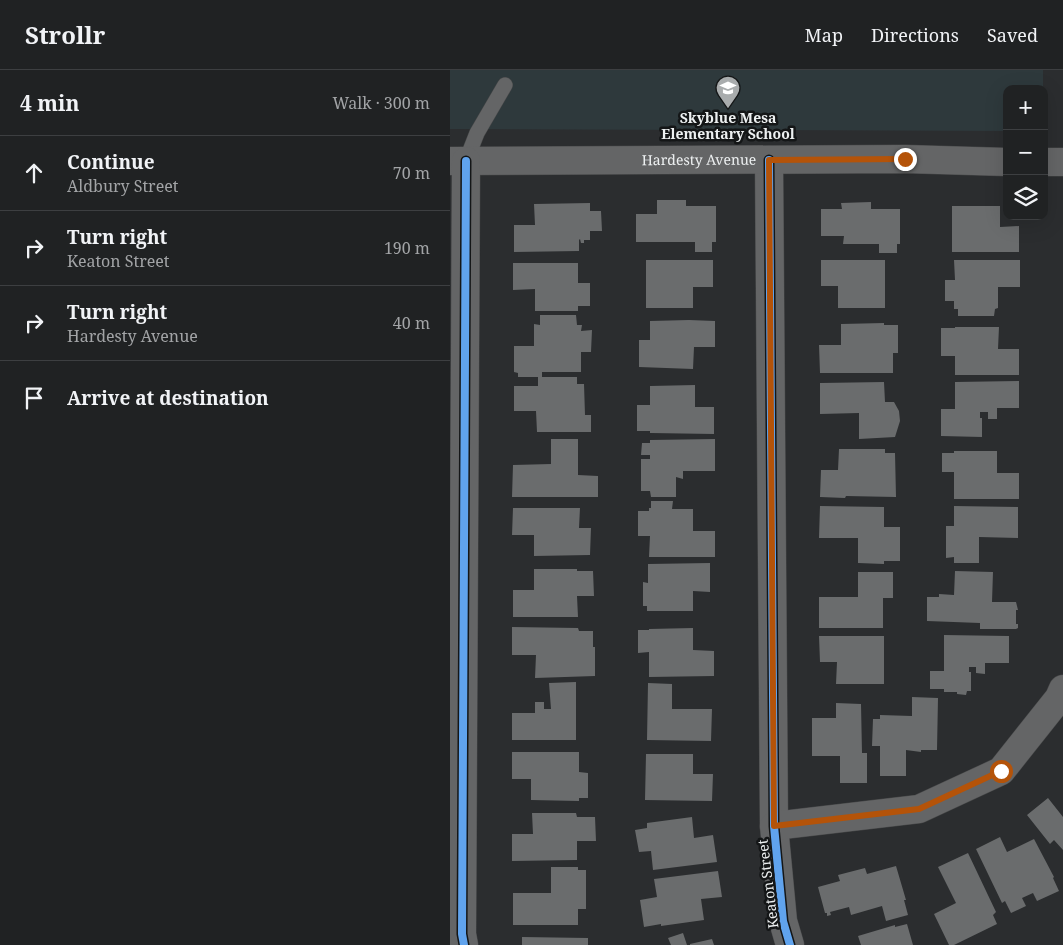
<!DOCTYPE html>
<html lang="en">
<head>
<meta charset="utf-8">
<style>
	body { margin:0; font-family:"Noto Serif",serif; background:#282a2b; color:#f1f3f6 }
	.controls { position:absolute; right:15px; top:15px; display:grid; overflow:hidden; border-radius:10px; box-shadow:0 5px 20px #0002 }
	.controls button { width:45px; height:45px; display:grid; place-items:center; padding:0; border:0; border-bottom:1px solid #3d3f41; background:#202223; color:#f1f3f6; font:25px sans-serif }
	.stop { position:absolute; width:15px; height:15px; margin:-11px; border:4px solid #b45309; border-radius:50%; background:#fff }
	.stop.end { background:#b45309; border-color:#fff; box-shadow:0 1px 5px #0008 }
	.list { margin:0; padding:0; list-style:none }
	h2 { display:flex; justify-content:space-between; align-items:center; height:65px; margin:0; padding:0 20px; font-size:21px }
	h2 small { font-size:16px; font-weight:400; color:#a2a4a6 }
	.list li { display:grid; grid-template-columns:32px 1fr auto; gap:15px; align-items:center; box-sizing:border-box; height:75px; padding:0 20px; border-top:1px solid #3d3f41 }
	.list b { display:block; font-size:19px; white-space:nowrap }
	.list p { margin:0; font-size:16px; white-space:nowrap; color:#a2a4a6 }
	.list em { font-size:16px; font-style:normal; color:#a2a4a6 }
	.icon { flex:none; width:28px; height:28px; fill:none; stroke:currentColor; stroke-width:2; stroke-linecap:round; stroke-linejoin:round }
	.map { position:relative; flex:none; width:613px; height:875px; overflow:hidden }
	header { display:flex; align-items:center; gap:30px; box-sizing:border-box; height:70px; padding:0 25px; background:#202223; border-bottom:1px solid #3d3f41 }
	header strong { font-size:24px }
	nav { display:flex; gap:28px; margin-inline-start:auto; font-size:18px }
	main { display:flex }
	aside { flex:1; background:#202223 }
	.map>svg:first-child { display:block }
	.built { fill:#2e393c }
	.building { fill:#6a6c6d }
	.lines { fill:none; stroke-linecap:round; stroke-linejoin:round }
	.lane-casing { stroke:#474849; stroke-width:16 }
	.street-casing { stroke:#474849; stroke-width:29 }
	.lane { stroke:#646566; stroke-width:15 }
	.street { stroke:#646566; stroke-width:28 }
	.cycleway-casing { stroke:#141617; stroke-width:11 }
	.cycleway { stroke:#60a3ed; stroke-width:8 }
	.route { stroke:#b45309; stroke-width:6 }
	.labels { text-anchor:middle; stroke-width:5; stroke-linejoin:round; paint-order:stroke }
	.poi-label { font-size:14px; font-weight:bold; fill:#edf0f1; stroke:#141617 }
	.street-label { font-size:14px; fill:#edf0f1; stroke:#141617 }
</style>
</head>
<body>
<header>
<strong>Strollr</strong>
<nav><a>Map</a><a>Directions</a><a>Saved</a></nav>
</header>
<main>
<aside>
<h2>4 min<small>Walk · 300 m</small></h2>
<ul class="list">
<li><svg class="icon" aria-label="ahead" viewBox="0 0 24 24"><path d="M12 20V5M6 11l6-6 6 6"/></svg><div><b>Continue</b><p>Aldbury Street</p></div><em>70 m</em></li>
<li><svg class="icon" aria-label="right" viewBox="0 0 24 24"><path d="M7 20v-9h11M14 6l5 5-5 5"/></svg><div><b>Turn right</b><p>Keaton Street</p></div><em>190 m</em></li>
<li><svg class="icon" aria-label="right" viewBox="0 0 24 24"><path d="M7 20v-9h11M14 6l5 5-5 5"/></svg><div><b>Turn right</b><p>Hardesty Avenue</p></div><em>40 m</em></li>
<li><svg class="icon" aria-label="arrive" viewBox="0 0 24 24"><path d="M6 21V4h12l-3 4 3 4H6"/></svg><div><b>Arrive at destination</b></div></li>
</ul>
</aside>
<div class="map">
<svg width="613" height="875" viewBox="0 0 613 875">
	<rect width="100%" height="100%" fill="#2b2d2f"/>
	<!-- built -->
	<path class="built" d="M0,0H593V19H557V61L0,59Z"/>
	<!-- building -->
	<g class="building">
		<path d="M207,130H236V136H266V172H262V182H245V172H186V144H207Z"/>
		<path d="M421,132V139H450V174H447V183H429V174H393L394,166H371V139H392L391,133Z"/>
		<path d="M140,133V141H151L152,161H140V170H134V173H131L130,169L129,170V181L64,182V155H85L84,134Z"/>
		<path d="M502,136H550V157L569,156V182H502Z"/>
		<path d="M196,190H263V217H243V238H196Z"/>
		<path d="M371,190H435V238H388V216H371Z"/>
		<path d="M504,190H570V217H548V238L545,239L544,246H508V239H504V231H495V210H505Z"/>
		<path d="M63,193H128V213H140V236H128V241H85V219L63,220Z"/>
		<path d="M90,245H126L127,255H132L131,261L142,260L141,282H131V302H92V307H127V314H134L135,345H141V362H87L86,341H64V316H88V307H68V303L64,302V276H84V254L90,255Z"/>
		<path d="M239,250L265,251V277H244L243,299L189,297V270H200V251Z"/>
		<path d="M434,253V255H448V283H443V303H370L369,275H391V254Z"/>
		<path d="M505,257H549L548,279H569V305H505V286H491V258H505Z"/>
		<path d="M569,311V338H547V349H538V342H530V348H532V367L491,366V339H505V312Z"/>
		<path d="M434,312L435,332H444L449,341L450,351L445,367L409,369V343L370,344V313Z"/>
		<path d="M245,315V337H264V364L200,363V361H187V335H200V316Z"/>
		<path d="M101,369H128V405L148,406V427H62L63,395L101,394Z"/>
		<path d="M265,369V401H233V409L226,407V427H201L200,421H191V389H200V385H191L192,373H200V370Z"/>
		<path d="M389,379H435V383H445L446,427L396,426L395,428L370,427L371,400H388Z"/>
		<path d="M504,381H547V403H569V429H504V402H492V383H504Z"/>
		<path d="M201,431H223L222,439H243V461H265V487H199L200,466H188V441H199V438H201Z"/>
		<path d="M370,436L434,437V457H450V491H434V494L408,493V468H369Z"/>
		<path d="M504,436L568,437V468L529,467V493H504V487L496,488V456H504Z"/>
		<path d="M63,438H130L129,458H141L140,485L84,486V465H62Z"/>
		<path d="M260,493V522L243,521V541H197V536H193V512L198,513V494Z"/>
		<path d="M84,499H127V501H143L144,526H127L128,547H63V520H84Z"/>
		<path d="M505,501L543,502L542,532H566L568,540H566V554H568V558L566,559H530V553L477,551V527H489V524L504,525Z"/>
		<path d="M408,502H443V528H433V558H369V527H408Z"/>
		<path d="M62,557L128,558L129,561H143V577H145V606L85,608L86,585H62Z"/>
		<path d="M243,558V580L264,581V606L199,607V582L188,583V560H199V559Z"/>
		<path d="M494,565L559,566V593H535V604L526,603V597H519V602H521V621H517L516,625L507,624V622H494V619H480V601H494Z"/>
		<path d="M369,566H434V614H386L387,592H370Z"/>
		<path d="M126,612V670H62V643H85V632H94V639H101L99,613Z"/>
		<path d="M198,613L222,614V639H262L261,671L197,670Z"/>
		<path d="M462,627L488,628L487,680H471V682L456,680V706H430V676H422L423,649H430V645L462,646Z"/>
		<path d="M386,633L411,634L412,683H417V713H390V686H362V648H386Z"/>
		<path d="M62,682H129V702L138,703V728H129V731L81,730V709H62Z"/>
		<path d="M196,684H243V704H263L262,731L195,730Z"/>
		<path d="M598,728L613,747V780L604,770L600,774L577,745Z"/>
		<path d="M82,743H126L127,747H145L146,771H127V790L62,791V764H83Z"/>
		<path d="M242,747L244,768L263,765L267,792L203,800L201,781L189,782L185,760L197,758V753Z"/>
		<path d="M550,767L557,782L584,769L604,807L603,808L609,821L587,831L583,823L572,828L576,836L561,843L555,831L552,833L526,779Z"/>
		<path d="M518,783L546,842L543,845L547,854L504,875H499L484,844L506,833L488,797Z"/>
		<path d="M446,796L456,830H454L458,845L436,851L432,836L401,845L399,837L380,842L381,845L377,846V843H375L368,817L390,811L388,805L415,798L417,804Z"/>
		<path d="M101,797H128V800H136V839H128V855H63V823H101Z"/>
		<path d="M268,801L272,827L251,829L254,850L211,856V854L194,857L190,830L207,827L204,809Z"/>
		<path d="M457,854L463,875H411L408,866L445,855V857Z"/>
		<path d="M233,863L237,875H221L218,868Z"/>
		<path d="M72,867L138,868V875H72Z"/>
		<path d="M262,869L264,875H240V874Z"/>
	</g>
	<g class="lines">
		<defs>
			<path id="lane" d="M16,91L27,63L55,15"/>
			<g id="street">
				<path d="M319,90L324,756L333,851L340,875"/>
				<path id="s1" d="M0,91L455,89L557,92"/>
				<path d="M594,92H613"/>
				<path d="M324,756L469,739L551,701L609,628L613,619"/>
				<path d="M14,875L12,864L16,91"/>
			</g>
		</defs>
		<!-- lane casing -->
		<use href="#lane" class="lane-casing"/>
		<!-- street casing -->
		<use href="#street" class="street-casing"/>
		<!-- lane -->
		<use href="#lane" class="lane"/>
		<!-- street -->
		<use href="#street" class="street"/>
		<defs>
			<g id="cycleway">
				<path d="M319,90L324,756L333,851L340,875"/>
				<path d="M14,875L12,864L16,91"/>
			</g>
		</defs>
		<!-- cycleway casing -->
		<use href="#cycleway" class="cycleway-casing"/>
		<!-- cycleway -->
		<use href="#cycleway" class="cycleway"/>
	</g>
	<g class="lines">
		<!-- route -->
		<path class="route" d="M455,89L319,90L324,756L469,739L551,701"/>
	</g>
	<!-- icons -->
	<defs>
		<symbol id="school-pin" viewBox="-11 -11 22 30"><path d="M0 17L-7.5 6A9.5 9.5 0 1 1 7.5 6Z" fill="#a9acad" stroke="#141617"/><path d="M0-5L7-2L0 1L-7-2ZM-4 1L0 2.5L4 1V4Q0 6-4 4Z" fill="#fff"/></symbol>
	</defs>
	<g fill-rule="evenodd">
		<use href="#school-pin" x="264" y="4" width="28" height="38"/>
	</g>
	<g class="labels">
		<!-- poi labels -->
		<g class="poi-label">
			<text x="278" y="53">Skyblue Mesa<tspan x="278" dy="16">Elementary School</tspan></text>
		</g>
		<!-- street labels -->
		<g class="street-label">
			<text dy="5" stroke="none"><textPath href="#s1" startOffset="249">Hardesty Avenue</textPath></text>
			<text transform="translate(318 814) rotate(-97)" y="5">Keaton Street</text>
		</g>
	</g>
</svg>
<div class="controls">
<button>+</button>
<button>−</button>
<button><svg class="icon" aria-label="layers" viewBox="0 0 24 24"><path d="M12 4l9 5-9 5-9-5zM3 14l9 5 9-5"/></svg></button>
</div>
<div class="stop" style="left:551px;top:701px"></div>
<div class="stop end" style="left:455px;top:89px"></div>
</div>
</main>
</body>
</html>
